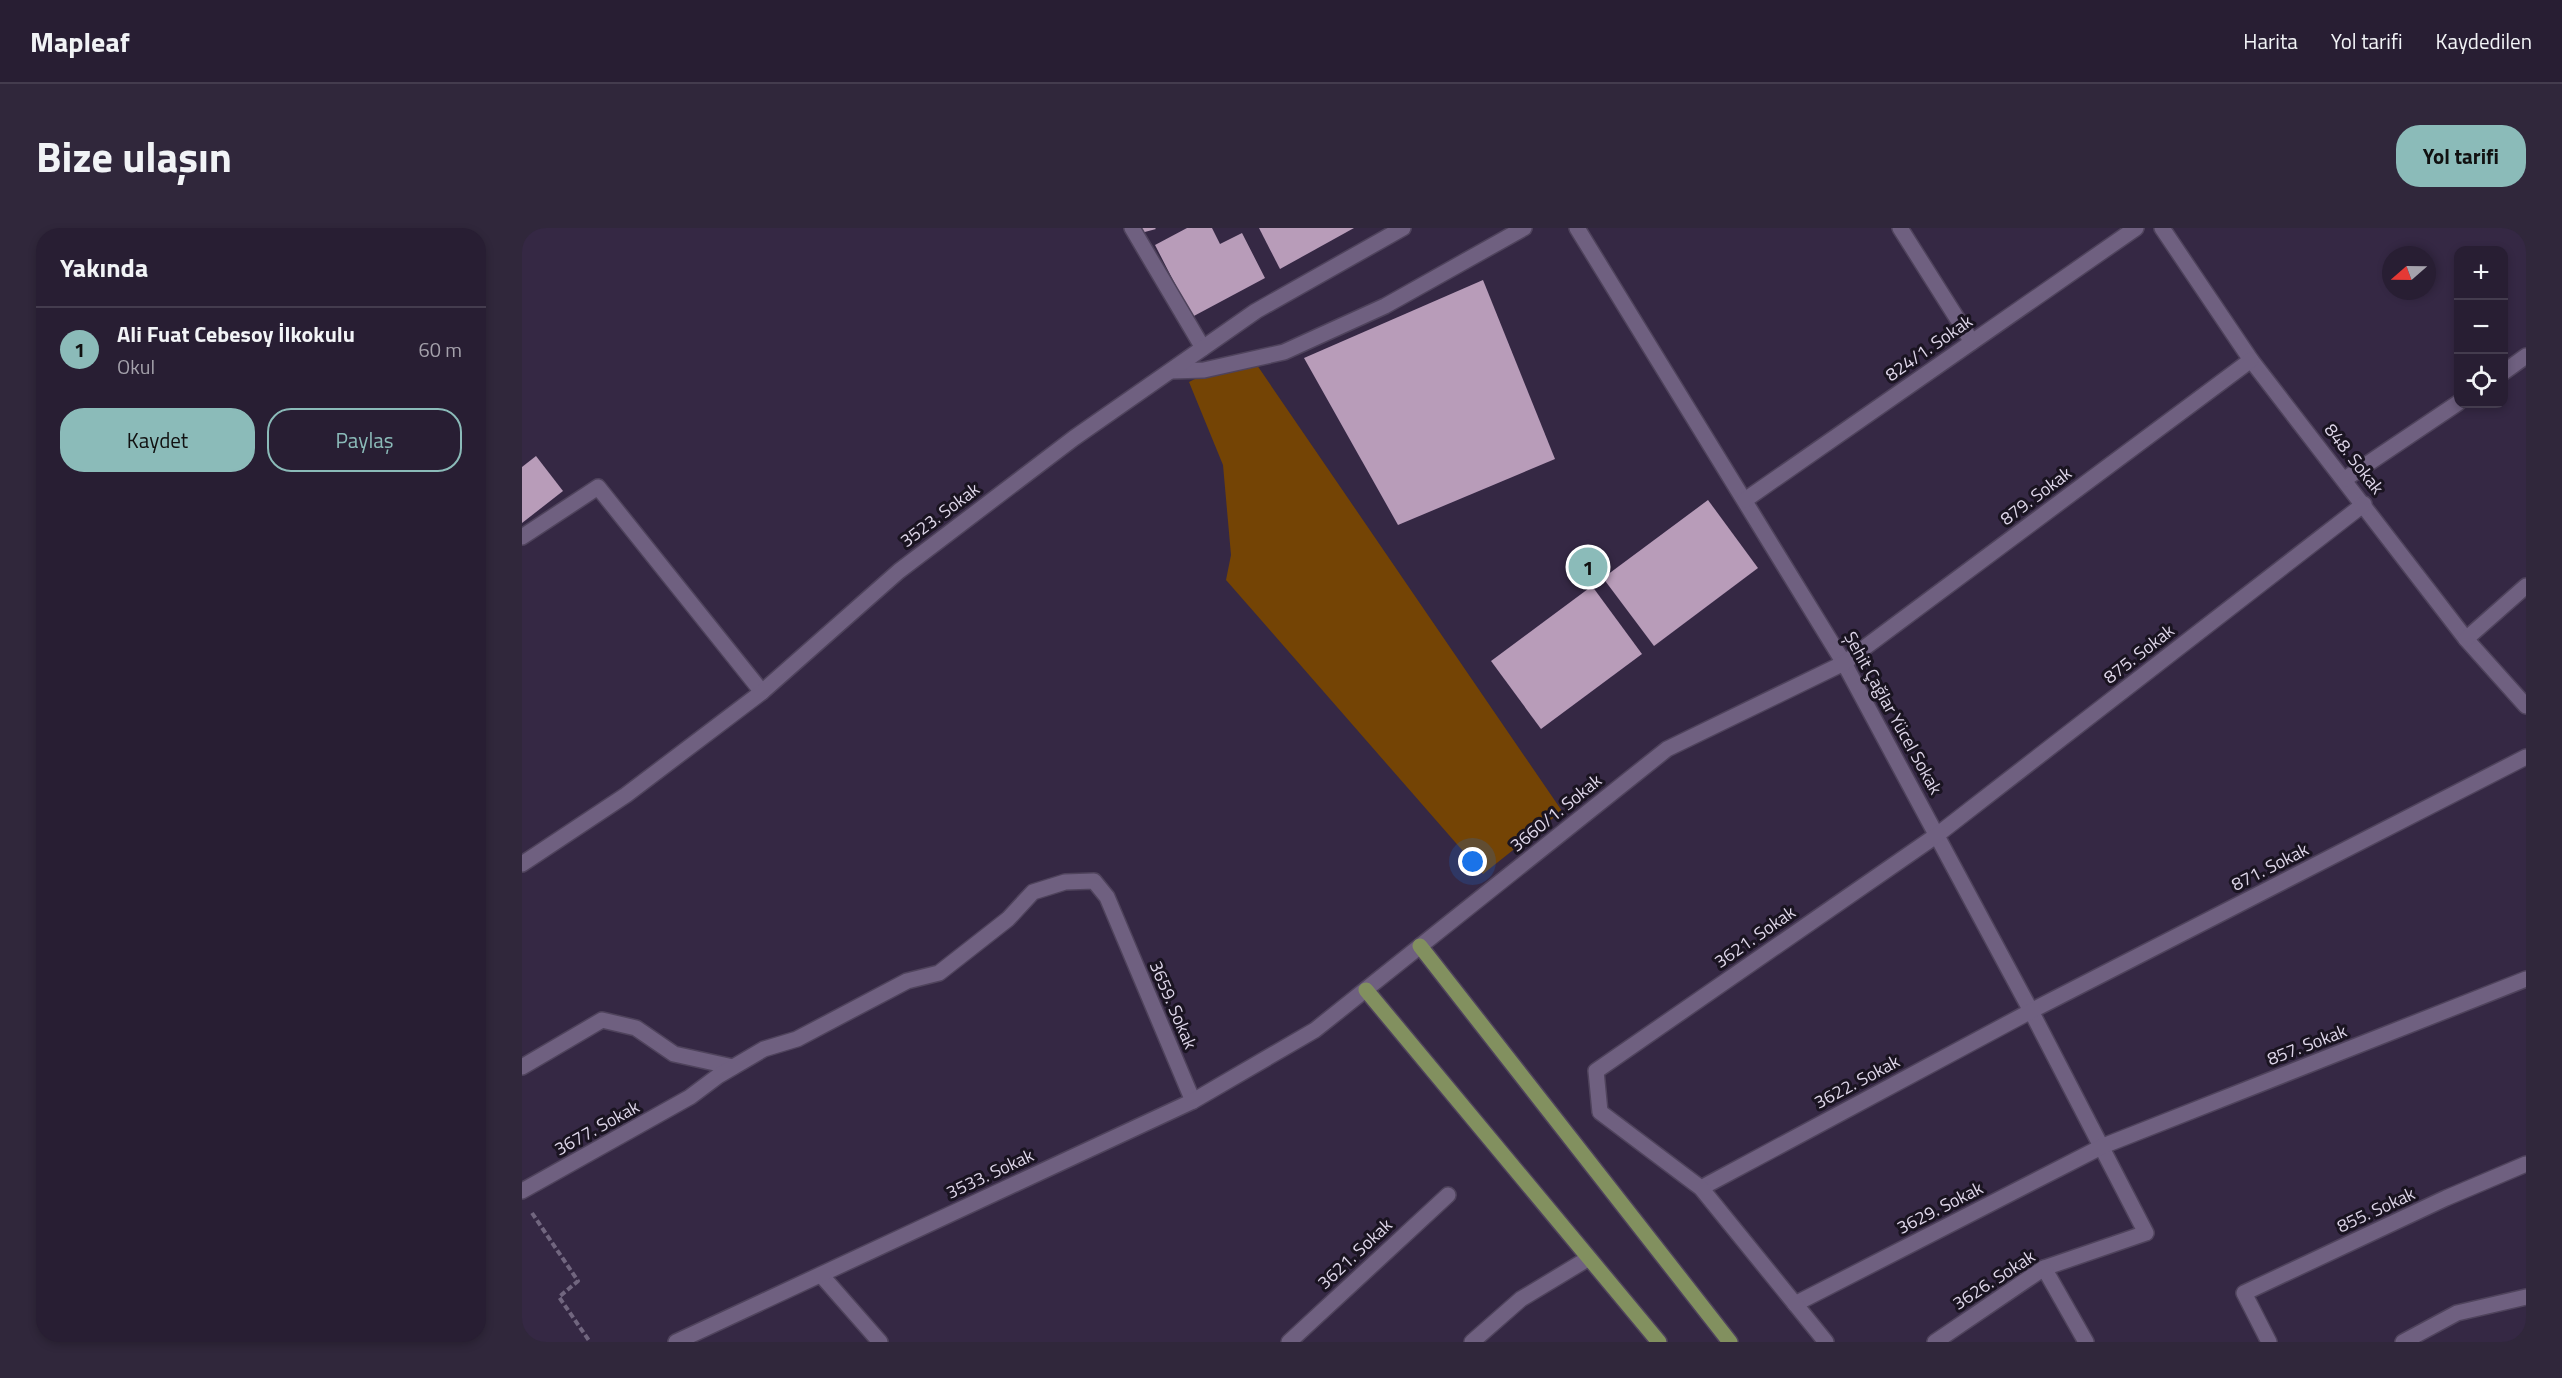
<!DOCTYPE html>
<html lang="tr">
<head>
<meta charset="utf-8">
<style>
	body { margin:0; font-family:"Titillium Web",sans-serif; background:#30273b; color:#f1f3f6 }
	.controls { position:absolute; right:18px; top:18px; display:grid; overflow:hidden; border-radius:12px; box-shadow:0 3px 9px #0003 }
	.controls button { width:54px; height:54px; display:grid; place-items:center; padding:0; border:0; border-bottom:2px solid #443c4e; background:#281e33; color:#f1f3f6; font:30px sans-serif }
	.compass { position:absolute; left:1860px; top:18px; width:54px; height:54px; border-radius:50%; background:#281e33; box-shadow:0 3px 9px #0003; rotate:250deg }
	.you { position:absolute; left:951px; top:634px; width:21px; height:21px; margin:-15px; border:4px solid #fff; border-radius:50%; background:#1a73e8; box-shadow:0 0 0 9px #1a73e833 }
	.badge { display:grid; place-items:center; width:39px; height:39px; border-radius:50%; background:#8bbbb9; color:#111; font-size:20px; font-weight:700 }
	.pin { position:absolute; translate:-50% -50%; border:3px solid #fff; box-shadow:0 2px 6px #0006 }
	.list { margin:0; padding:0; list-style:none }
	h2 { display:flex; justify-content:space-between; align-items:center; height:78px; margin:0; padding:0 24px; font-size:26px }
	h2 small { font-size:20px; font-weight:400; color:#a5a2ac }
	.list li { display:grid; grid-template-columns:39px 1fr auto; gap:18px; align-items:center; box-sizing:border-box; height:84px; padding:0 24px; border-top:2px solid #443c4e }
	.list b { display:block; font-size:22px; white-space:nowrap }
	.list p { margin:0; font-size:20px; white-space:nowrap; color:#a5a2ac }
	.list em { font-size:20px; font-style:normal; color:#a5a2ac }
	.actions { display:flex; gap:12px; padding:18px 24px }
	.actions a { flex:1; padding:14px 0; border:2px solid #8bbbb9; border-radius:24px; text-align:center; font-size:21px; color:#8bbbb9 }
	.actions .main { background:#8bbbb9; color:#111 }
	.icon { flex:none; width:33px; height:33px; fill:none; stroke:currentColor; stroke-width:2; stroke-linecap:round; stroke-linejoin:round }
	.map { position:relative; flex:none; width:2004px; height:1114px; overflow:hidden; border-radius:24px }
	header { display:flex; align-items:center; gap:36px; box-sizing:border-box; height:84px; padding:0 30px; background:#281e33; border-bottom:2px solid #443c4e }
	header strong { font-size:28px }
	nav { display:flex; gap:33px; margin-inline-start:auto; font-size:21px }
	.intro { display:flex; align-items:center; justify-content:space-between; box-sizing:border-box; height:144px; padding:0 36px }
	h1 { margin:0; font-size:42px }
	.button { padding:15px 27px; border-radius:24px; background:#8bbbb9; color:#111; font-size:21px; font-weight:700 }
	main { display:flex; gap:36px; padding:0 36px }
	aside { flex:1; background:#281e33; border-radius:24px; box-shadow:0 3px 9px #0003 }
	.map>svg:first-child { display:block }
	.green { fill:#744405 }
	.building { fill:#b89cb9 }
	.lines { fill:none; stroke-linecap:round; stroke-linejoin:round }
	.minor-casing { stroke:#4f435c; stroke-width:18 }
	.major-casing { stroke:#4f435c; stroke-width:18 }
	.path { stroke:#71667f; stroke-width:4; stroke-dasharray:6 3; stroke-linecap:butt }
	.minor { stroke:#6f6080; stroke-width:15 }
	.major { stroke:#82905f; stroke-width:15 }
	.labels { text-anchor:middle; stroke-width:6; stroke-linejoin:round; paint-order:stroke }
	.street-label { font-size:18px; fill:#ded6e9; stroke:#1a1421 }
</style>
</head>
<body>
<header>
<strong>Mapleaf</strong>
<nav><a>Harita</a><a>Yol tarifi</a><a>Kaydedilen</a></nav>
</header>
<div class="intro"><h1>Bize ulaşın</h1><a class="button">Yol tarifi</a></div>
<main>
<aside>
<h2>Yakında<small></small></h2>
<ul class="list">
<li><span class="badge">1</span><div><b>Ali Fuat Cebesoy İlkokulu</b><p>Okul</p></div><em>60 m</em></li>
</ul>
<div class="actions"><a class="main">Kaydet</a><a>Paylaş</a></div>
</aside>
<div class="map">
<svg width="2004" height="1114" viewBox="0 0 2004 1114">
	<rect width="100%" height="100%" fill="#352844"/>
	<!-- green -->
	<path class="green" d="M726,124L1040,583L961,646L704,352L709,327L701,237L667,154Z"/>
	<!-- building -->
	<g class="building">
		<path d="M616,0H633L634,1L619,5Z"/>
		<path d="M665,0H690L698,16L720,5L743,50L670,89L633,17Z"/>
		<path d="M737,0H832L758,41Z"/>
		<path d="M961,52L1033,231L876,297L782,130Z"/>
		<path d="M14,228L41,263L0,295V239Z"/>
		<path d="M1186,272L1236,340L1132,418L1081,350Z"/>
		<path d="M1070,358L1120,426L1019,501L969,433Z"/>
	</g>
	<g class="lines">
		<defs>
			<g id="minor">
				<path d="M610,0L681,120"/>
				<path d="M1055,0L1322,435L1509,783L1624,1005L1522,1040L1413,1114"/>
				<path d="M1378,0L1450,114"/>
				<path d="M1640,0L1729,132L1944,411L2004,478"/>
				<path d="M649,143L682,142L762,124L863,78L1002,0"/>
				<path d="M1982,144L2004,128"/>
				<path d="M1823,251L1936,175"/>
				<path d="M1223,272L1614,0"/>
				<path d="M0,309L76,259L240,464"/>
				<path d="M1944,411L2004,358"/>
				<path d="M0,636L104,567L240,464L377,343L552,210L734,83L881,0"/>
				<path d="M0,839L80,792L114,800L152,826L211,839"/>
				<path d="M1179,960L1509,783L2004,529"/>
				<path d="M0,963L168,869L196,848L242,821L275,811L385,753L417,745L486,691L511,664L543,654L572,653L585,669L671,873"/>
				<path d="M1522,1040L1564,1114"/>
				<path d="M300,1048L358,1114"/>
				<path d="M1273,1076L1581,918L2004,751"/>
				<path d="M154,1114L671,873L793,802L1145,521L1322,435L1729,132"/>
				<path d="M767,1114L926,967"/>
				<path d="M950,1114L999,1071L1067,1030"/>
				<path d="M1304,1114L1179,960L1078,884L1074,843L1415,607L1842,276"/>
				<path d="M1747,1114L1722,1065L1924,970L2004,936"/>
				<path d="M1881,1114L1935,1085L2004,1069"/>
			</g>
			<g id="major">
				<path d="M898,718L1208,1114"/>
				<path d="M844,762L1137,1114"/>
			</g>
		</defs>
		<!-- minor casing -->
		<use href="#minor" class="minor-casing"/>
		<!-- major casing -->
		<use href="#major" class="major-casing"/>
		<!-- path -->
		<path class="path" d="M10,985L56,1053L37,1069L68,1114"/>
		<!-- minor -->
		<use href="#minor" class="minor"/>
		<!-- major -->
		<use href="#major" class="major"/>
	</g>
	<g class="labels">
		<!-- street labels -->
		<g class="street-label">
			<text transform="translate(1407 120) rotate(-35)" y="6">824/1. Sokak</text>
			<text transform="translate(1832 231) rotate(52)" y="6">848. Sokak</text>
			<text transform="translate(1514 268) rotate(-37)" y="6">879. Sokak</text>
			<text transform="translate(418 287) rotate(-37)" y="6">3523. Sokak</text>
			<text transform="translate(1617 426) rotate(-38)" y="6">875. Sokak</text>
			<text transform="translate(1371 485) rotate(61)" y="6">Şehit Çağlar Yücel Sokak</text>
			<text transform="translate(1034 585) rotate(-39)" y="6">3660/1. Sokak</text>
			<text transform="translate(1748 639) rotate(-27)" y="6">871. Sokak</text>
			<text transform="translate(1233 709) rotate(-35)" y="6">3621. Sokak</text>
			<text transform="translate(651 777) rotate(67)" y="6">3659. Sokak</text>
			<text transform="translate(1785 817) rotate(-21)" y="6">857. Sokak</text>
			<text transform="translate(1335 854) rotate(-28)" y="6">3622. Sokak</text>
			<text transform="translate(75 900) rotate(-29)" y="6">3677. Sokak</text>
			<text transform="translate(468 946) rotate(-25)" y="6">3533. Sokak</text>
			<text transform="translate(1418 980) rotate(-27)" y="6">3629. Sokak</text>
			<text transform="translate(1854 982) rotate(-25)" y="6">855. Sokak</text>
			<text transform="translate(833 1026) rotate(-43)" y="6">3621. Sokak</text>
			<text transform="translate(1472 1052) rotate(-33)" y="6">3626. Sokak</text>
		</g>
	</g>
</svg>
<div class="controls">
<button>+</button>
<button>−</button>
<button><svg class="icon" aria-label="locate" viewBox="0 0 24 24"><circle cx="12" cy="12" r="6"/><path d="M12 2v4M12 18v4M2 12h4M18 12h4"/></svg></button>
</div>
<svg class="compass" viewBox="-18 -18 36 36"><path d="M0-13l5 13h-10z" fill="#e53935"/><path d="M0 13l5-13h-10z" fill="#a5a2ac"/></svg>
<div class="you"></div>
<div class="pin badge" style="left:1066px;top:339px">1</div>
</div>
</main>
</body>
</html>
